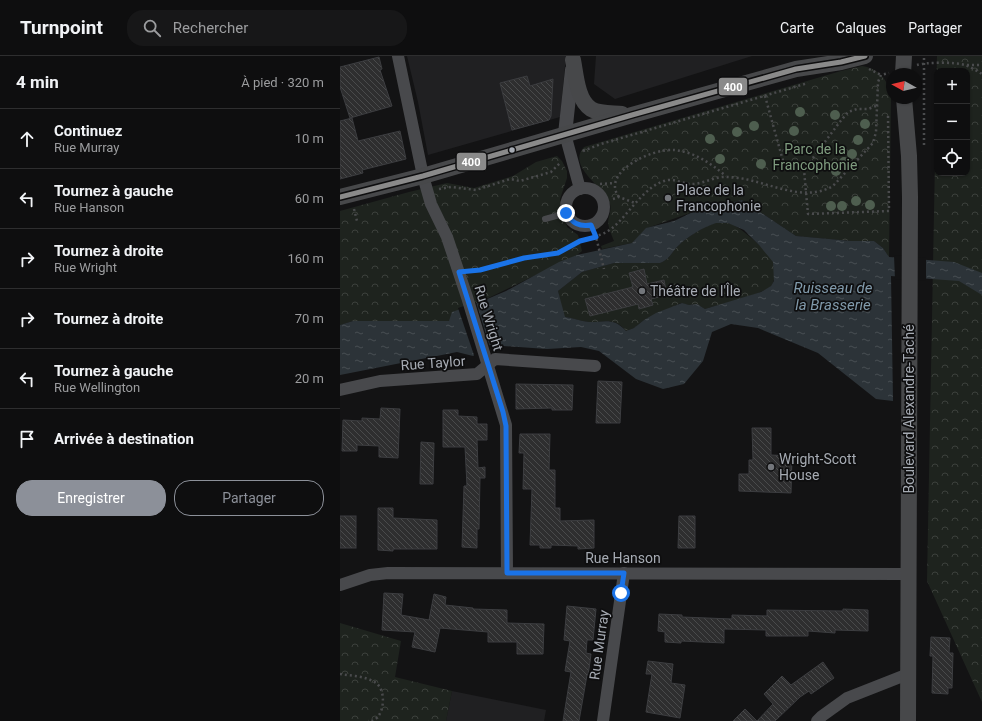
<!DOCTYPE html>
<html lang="fr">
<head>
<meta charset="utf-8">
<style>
	body { margin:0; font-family:Roboto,sans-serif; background:#171718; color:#f1f3f6 }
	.controls { position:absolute; right:12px; top:12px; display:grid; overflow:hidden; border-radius:8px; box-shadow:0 1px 3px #0004 }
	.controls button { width:36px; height:36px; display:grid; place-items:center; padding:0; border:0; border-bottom:1px solid #2e2e2f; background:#0e0e0f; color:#f1f3f6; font:20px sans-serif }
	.compass { position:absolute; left:546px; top:12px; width:36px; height:36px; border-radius:50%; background:#0e0e0f; box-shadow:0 1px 3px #0004; rotate:278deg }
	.stop { position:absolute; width:12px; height:12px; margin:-9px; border:3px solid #1a73e8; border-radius:50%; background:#fff }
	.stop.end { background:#1a73e8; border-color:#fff; box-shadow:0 1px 4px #0008 }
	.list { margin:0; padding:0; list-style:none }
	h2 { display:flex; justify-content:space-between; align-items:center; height:52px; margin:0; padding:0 16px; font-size:17px }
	h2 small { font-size:13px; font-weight:400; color:#9b9c9e }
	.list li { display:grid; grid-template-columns:26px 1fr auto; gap:12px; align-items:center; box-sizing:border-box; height:60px; padding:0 16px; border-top:1px solid #2e2e2f }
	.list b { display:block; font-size:15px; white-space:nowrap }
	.list p { margin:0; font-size:13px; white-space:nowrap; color:#9b9c9e }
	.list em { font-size:13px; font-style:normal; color:#9b9c9e }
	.actions { display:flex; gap:8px; padding:12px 16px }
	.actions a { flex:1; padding:9px 0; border:1px solid #8c9099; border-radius:16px; text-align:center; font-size:14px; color:#8c9099 }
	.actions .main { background:#8c9099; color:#fff }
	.icon { flex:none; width:22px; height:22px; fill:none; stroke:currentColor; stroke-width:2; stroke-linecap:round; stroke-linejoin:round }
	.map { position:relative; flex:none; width:642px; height:665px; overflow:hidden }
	header { display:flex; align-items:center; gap:24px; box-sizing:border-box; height:56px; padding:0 20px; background:#0e0e0f; border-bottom:1px solid #2e2e2f }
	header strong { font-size:19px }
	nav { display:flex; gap:22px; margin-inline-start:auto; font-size:14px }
	.search { width:280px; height:36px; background:#171718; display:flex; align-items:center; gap:10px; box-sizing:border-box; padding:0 14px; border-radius:16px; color:#9b9c9e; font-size:15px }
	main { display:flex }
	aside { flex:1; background:#0e0e0f }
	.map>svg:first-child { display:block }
	.built { fill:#202022 }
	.forest { fill:url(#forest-crowns); fill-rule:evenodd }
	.water { fill:url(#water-ripples); fill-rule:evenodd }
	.pier { fill:#131314 }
	.building { fill:url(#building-back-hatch); stroke:#3c3d40 }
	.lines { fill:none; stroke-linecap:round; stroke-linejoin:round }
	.path { stroke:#4a4b4d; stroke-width:2.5; stroke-dasharray:2 3; stroke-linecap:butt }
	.service { stroke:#48494c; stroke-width:6 }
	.minor { stroke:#48494c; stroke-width:12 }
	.tertiary { stroke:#48494c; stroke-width:14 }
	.secondary { stroke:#47484a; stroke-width:16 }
	.bus-1-casing { stroke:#0e0e0f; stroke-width:8 }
	.bus-1 { stroke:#8a8a8a; stroke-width:5 }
	.tree { fill:#4e5e4f }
	.route { stroke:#1a73e8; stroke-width:5 }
	.bus-dot { fill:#a6abb3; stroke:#0e0e0f; stroke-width:1.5 }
	.poi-dot { fill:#73767b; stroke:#0e0e0f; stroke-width:1.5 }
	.labels { text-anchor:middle; stroke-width:3.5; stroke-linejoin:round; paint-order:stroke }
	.park-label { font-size:14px; fill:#7f9c7f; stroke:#0e0e0f }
	.poi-label { font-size:14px; fill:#a6abb3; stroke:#0e0e0f; text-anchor:start }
	.street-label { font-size:14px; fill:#a6abb3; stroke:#0e0e0f }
	.water-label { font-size:15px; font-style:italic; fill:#819aab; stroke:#0e0e0f }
	.line-badge { stroke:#0e0e0f; stroke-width:1.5 }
	.badge-label { font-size:11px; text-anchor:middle; font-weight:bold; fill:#fff }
</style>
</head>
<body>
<header>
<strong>Turnpoint</strong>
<div class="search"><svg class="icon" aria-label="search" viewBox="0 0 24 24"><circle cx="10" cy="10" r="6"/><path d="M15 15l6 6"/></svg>Rechercher</div>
<nav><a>Carte</a><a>Calques</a><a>Partager</a></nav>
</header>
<main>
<aside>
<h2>4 min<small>À pied · 320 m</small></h2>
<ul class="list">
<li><svg class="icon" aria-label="ahead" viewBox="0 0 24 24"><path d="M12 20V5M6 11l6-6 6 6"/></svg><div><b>Continuez</b><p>Rue Murray</p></div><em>10 m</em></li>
<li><svg class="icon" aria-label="left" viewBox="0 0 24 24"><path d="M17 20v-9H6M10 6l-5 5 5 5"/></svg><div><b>Tournez à gauche</b><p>Rue Hanson</p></div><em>60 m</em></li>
<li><svg class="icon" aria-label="right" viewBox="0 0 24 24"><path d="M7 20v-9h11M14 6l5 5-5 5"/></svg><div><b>Tournez à droite</b><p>Rue Wright</p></div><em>160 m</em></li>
<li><svg class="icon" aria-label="right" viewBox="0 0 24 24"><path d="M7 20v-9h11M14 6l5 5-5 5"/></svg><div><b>Tournez à droite</b></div><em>70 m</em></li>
<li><svg class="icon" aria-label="left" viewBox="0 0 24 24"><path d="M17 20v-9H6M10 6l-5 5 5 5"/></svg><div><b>Tournez à gauche</b><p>Rue Wellington</p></div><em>20 m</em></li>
<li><svg class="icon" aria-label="arrive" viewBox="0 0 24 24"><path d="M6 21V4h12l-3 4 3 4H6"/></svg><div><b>Arrivée à destination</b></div></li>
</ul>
<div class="actions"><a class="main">Enregistrer</a><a>Partager</a></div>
</aside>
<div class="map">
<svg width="642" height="665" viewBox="0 0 642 665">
	<defs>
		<pattern id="forest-crowns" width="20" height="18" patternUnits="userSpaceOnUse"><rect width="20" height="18" fill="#1e231e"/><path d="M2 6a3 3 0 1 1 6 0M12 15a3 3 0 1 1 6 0" fill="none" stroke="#3c403c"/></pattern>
		<pattern id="water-ripples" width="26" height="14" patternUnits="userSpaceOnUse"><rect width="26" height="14" fill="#2c3338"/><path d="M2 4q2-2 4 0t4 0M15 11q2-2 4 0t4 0" fill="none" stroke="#484e52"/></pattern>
		<pattern id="building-back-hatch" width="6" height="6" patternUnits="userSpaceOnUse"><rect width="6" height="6" fill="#2e2e2f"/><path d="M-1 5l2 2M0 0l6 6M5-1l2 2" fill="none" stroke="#494a4b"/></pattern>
	</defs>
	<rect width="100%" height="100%" fill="#131314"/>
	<!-- built -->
	<g class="built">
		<path d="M67,0H226L220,61L88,99L78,46Z"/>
		<path d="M256,0H412L275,43L254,28Z"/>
		<path d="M112,635L206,654L204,665H106Z"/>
	</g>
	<!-- forest -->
	<g class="forest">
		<path d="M597,0H642V646L587,525ZM597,15H627V117H597Z"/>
		<path d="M522,10C538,12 548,24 551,39L549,201L543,192L534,185H511L456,180L402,144L353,156L307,172L292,187L262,193L261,190L274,185C272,180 269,173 268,167C268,161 272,155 270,148C265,131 226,111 244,91L501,15Z"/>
		<path d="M217,100L222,105L227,115V122L220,143L227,171L238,179L242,195L237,199L138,247L121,253L109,265H13L0,269V155L69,136L107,127L134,132L173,120L196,106Z"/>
		<path d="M375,167C379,167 384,166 388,167C399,169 429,196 433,206C435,212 436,225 431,230C424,238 377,249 365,253L357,248L349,249L341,247L304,264L294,272L286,275C274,260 264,267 249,266C240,265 233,262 224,261L218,235L242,216L274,207H320C329,204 331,197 338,190C348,180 362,172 375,167Z"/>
		<path d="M0,567L61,585L55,621L112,635L106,665H0Z"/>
	</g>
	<!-- water -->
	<path class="water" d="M402,144L456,180L511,185H534L543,192L549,201L614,206L642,217V239L619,225L551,220L553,345L536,343L478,297L418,272L391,268L372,276L363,305L344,328L323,333L296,323L259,295L241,291L207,293L150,289L133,300L117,296L0,319V269L13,265H109L112,256L138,247L166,235L219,206L237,199L292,187L306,172L334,165L353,156ZM376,167H388L397,171L404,174L419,189L433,206L434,225L431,230L421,236L365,253L357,248L349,249L342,247L316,257L304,264L294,272L286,275C274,261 265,266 249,266C240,265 233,262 225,261L218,235L242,216L274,207H320C329,204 331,197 338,190C348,180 362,172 376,167Z"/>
	<!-- pier -->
	<g class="pier">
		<path d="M554,199L586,202V225L555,223Z"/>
		<path d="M136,246L150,291L135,302L118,252Z"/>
	</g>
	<!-- building -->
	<g class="building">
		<path d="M39,1L42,13L40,14L52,50L10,62L0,31V11Z"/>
		<path d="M187,20L190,30L213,23L211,60L209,64L172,74L160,27Z"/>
		<path d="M12,62L18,85L60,75L66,103L22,114L23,117L0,123V65Z"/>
		<path d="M304,213L307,228L324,224L327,239L311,243L313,249L299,253L298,248L250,260L245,243L293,231L289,217Z"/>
		<path d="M258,325L282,326L280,367H256Z"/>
		<path d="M176,328L233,329L232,354H212V352L176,353Z"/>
		<path d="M41,352L60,353L58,402L39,401V390L17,389V395H2L3,364L22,365V362L40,363Z"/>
		<path d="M103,354H118V360L137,361V368H147V384H137L138,412L145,411V422H140L139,473H137V492L122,491L124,430H127L125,391H103Z"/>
		<path d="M412,372H431V399L452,400L451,437L399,435V418H409V404H413Z"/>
		<path d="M180,378H210L209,414H215V452H220V465L254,464V492L238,493V490L211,489V492H200V489H190L192,433H183L184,397H179Z"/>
		<path d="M81,386L94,387L93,428H80Z"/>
		<path d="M38,452H53V462L97,464V493H53V495L38,494Z"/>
		<rect x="0" y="460" width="16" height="32"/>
		<path d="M339,460H355V492H338Z"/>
		<path d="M44,537L63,538L61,559L89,564L94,538L106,541L105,549L133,552V553L167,554V567L204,568L203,598H177V586H148V576L100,572L95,596L72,591L75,576L42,574Z"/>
		<path d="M227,550L256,553L253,584H247L246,597L251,598L250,606L248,619H247L239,665H223L231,616L225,615L230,585L224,584Z"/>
		<path d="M503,553L528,554V575L495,574V577L468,575V580H426V574L384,573V587L341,585V587L325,586V576L318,575L319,558L342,559V561L392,563V559L427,560V554L503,555Z"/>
		<path d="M591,581L610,582L609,597H613L612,632H608V638L592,637L593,600H590Z"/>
		<path d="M308,605L333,608L331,627L345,629L340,662L306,656L312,618H306Z"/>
		<path d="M483,606L494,622L471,638L469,635L460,641L435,665H417L433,648L424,638L442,620L451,629Z"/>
		<path d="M405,653L417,665H393Z"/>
	</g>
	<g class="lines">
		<!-- path -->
		<g class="path">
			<path d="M577,9C587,6 615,6 625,9C631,11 637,15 642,18"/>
			<path d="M627,9H642"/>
			<path d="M529,13L541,19"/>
			<path d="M425,40L445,112L464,114"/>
			<path d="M536,50L528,53H517L508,56L499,67L464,114L468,158L549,155L548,58"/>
			<path d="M584,89V0"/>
			<path d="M243,95L261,88L468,27"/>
			<path d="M260,128L275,127"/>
			<path d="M99,133L111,131L136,134L170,123L180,125L211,116L220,107"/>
			<path d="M279,141C260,116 313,92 334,94C355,96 370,107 386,120"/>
			<path d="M273,143L279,141L295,147"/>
			<path d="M14,153L17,165"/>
			<path d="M251,169L256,181L264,213"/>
			<path d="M130,215C149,214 165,206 183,202C194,199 205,200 216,198C225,196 232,188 240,185C251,181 262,180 271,173C289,159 305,128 328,124C337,123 345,129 354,128C365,127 376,120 387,121C422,121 460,149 493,130L533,87L536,76L538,26L541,19L549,17"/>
			<path d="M0,618C12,620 26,620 36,627C46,634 45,658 34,664C32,665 30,665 28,665"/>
		</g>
		<!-- service -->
		<path class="service" d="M205,163L227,157"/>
		<!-- minor -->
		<g class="minor">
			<path d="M58,0L83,120L91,148L107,181L127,241L166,369L167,517"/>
			<path d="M225,78L240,133"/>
			<circle cx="245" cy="151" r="19"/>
			<path d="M0,334L40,325L137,318L155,303L255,310"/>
			<path d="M0,529L30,519L48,517L568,518"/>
			<path d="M263,665L284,517"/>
			<path d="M477,665L482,660L507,642L568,618"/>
		</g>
		<!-- tertiary -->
		<path class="tertiary" d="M225,78L232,14"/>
		<!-- secondary -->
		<g class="secondary">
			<path d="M233,4C236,19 237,44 251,53C259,58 273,57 282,58"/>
			<path d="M563,18L564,0"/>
			<path d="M564,42L569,100L570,141L568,665"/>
			<path d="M0,141L83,120L292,59L456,13L501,6L525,0"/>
		</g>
		<defs>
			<path id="bus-1" d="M0,141L83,120L292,59L456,13L501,6L525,0"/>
		</defs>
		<!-- bus-1 casing -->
		<use href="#bus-1" class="bus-1-casing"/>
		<!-- bus-1 -->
		<use href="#bus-1" class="bus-1"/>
	</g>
	<!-- trees -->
	<g class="tree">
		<circle cx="460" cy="56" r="5"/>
		<circle cx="495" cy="59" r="5"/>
		<circle cx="525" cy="68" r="5"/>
		<circle cx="414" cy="70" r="5"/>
		<circle cx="454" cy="75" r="5"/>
		<circle cx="397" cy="76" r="5"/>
		<circle cx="370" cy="83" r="5"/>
		<circle cx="518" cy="84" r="5"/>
		<circle cx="512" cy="98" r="5"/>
		<circle cx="380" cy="103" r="5"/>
		<circle cx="504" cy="106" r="5"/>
		<circle cx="421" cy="108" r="5"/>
		<circle cx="496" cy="115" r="5"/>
		<circle cx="516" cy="145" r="5"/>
		<circle cx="530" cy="149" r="5"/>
		<circle cx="491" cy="150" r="5"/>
		<circle cx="502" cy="150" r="5"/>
	</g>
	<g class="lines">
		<!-- route -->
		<path class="route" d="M226,157C232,167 239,171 251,169L256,181L240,185L218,197L184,202L140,214L119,216L163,356L166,370L167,517H284L281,537"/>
	</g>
	<!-- markers -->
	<circle class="bus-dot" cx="172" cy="94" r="3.5"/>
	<g class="poi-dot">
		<circle cx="328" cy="142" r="4"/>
		<circle cx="302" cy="235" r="4"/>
		<circle cx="431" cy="411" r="4"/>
	</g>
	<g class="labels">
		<!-- park labels -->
		<g class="park-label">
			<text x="475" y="98">Parc de la<tspan x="475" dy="16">Francophonie</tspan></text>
		</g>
		<!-- poi labels -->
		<g class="poi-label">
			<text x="336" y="139">Place de la<tspan x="336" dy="16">Francophonie</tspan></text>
			<text x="310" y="240">Théâtre de l'Île</text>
			<text x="439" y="408">Wright-Scott<tspan x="439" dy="16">House</tspan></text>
		</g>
		<!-- street labels -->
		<g class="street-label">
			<text transform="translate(149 262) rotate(73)" y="5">Rue Wright</text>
			<text transform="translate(93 307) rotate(-4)" y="5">Rue Taylor</text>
			<text transform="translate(569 353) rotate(-90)" y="5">Boulevard Alexandre-Taché</text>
			<text x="283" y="507">Rue Hanson</text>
			<text transform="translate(259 589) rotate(-82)" y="5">Rue Murray</text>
		</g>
		<!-- water labels -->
		<g class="water-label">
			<text x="493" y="237">Ruisseau de<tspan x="493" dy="17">la Brasserie</tspan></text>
		</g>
	</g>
	<g class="line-badge">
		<rect x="378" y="21" width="30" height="19" rx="4" fill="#8a8a8a"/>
		<rect x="116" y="96" width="31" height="19" rx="4" fill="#8a8a8a"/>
	</g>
	<g class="badge-label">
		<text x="393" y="35">400</text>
		<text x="131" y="110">400</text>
	</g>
</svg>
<div class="controls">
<button>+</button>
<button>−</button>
<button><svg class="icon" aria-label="locate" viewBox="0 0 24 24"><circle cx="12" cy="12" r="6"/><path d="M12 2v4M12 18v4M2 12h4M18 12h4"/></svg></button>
</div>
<svg class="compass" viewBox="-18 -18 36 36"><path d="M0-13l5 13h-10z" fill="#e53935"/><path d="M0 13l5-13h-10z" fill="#9b9c9e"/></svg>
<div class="stop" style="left:281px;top:537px"></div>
<div class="stop end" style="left:226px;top:157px"></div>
</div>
</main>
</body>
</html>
